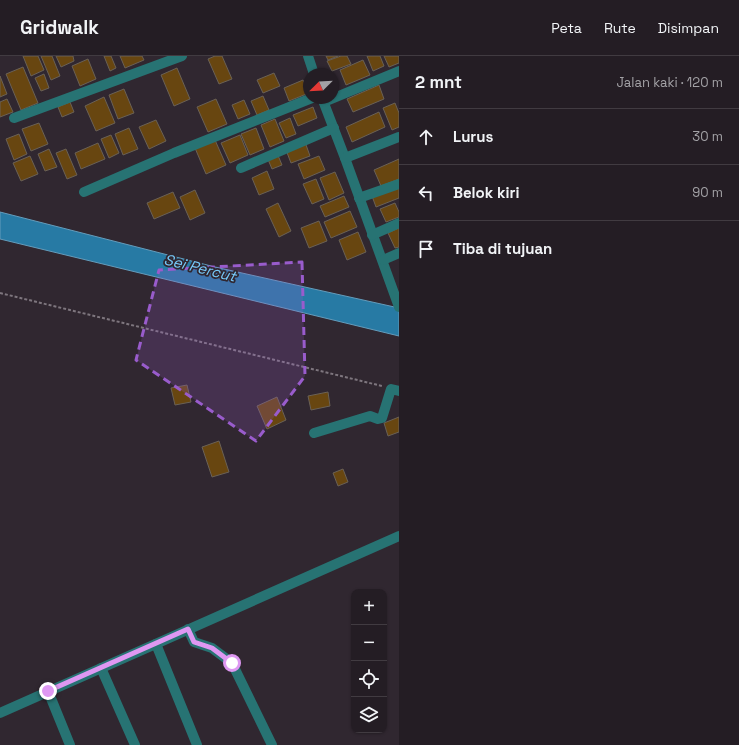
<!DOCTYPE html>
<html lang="id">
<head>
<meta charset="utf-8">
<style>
	body { margin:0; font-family:"Space Grotesk",sans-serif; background:#2c262c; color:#f1f3f6 }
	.controls { position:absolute; right:12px; bottom:12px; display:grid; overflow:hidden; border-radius:8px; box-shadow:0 1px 3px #0004 }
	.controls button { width:36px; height:36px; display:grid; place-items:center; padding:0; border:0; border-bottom:1px solid #413b41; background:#241d24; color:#f1f3f6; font:20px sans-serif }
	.compass { position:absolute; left:303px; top:12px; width:36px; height:36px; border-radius:50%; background:#241d24; box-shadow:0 1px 3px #0004; rotate:246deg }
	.stop { position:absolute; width:12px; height:12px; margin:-9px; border:3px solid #de98f2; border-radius:50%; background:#fff }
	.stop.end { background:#de98f2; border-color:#fff; box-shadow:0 1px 4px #0008 }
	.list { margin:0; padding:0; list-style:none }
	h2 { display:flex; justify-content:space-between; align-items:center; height:52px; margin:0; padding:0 16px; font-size:17px }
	h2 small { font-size:13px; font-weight:400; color:#a3a2a6 }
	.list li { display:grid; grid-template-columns:26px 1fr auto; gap:12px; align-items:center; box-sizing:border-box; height:56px; padding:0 16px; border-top:1px solid #413b41 }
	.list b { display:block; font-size:15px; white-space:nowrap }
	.list em { font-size:13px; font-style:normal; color:#a3a2a6 }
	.icon { flex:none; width:22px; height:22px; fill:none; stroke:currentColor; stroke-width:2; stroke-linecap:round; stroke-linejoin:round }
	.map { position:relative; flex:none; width:399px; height:689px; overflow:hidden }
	header { display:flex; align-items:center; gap:24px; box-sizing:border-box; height:56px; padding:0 20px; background:#241d24; border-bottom:1px solid #413b41 }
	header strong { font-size:19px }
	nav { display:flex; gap:22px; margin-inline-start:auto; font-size:14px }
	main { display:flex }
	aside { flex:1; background:#241d24 }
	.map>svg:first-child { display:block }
	.water { fill:#277aa4; stroke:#649cbb }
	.building { fill:#684610; stroke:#6a6156 }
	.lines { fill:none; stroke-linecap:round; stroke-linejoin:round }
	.path { stroke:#7e767e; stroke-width:2; stroke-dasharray:3 2; stroke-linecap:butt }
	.minor { stroke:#277373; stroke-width:10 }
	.route { stroke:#de98f2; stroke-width:5 }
	.marked { fill:#995ccc; fill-opacity:0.2; stroke:#995ccc; stroke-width:3; stroke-dasharray:8 5; stroke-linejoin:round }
	.labels { text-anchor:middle; stroke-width:3.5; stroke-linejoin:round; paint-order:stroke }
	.water-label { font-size:15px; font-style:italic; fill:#77c9f9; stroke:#302730 }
</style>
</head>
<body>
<header>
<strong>Gridwalk</strong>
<nav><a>Peta</a><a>Rute</a><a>Disimpan</a></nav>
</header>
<main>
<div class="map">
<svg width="399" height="689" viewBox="0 0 399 689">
	<rect width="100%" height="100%" fill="#302730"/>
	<!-- water -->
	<path class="water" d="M0,156L215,211L399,252V280L0,183Z"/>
	<!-- building -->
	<g class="building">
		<path d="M23,0H38L44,14L31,20Z"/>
		<path d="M41,0H52L60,20L51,24Z"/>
		<path d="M56,0H73L74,5L61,11Z"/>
		<path d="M104,0H111L116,12L110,15Z"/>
		<path d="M120,0H142L144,4L125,12Z"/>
		<path d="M215,0H222L232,23L219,28L208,3Z"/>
		<path d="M326,0H338L328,4Z"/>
		<path d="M341,0H347L351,8L332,15L327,5Z"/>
		<path d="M367,0H380L384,10L373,15Z"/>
		<path d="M384,0H399V7L389,11Z"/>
		<path d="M88,3L96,23L80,30L72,10Z"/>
		<path d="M363,4L370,19L346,29L340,14Z"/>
		<path d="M23,11L38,47L21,54L6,18Z"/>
		<path d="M177,12L190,43L174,50L161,19Z"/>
		<path d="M274,17L280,30L263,37L257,24Z"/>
		<path d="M44,18L49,32L41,35L35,22Z"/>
		<path d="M0,20L7,38L0,41Z"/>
		<path d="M303,24L309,37L289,45L284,32Z"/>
		<path d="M379,29L384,43L353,56L347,43Z"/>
		<path d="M124,33L134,57L118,63L109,39Z"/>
		<path d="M263,40L269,54L257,59L251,45Z"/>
		<path d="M104,41L115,67L96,75L85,50Z"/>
		<path d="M7,43L13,56L0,61V46Z"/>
		<path d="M216,43L227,68L208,76L197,51Z"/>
		<path d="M244,44L250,58L238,63L232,49Z"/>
		<path d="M70,46L74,56L62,61L58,51Z"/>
		<path d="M395,47L399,57V71L392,74L383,52Z"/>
		<path d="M313,51L317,62L298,70L293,59Z"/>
		<path d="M379,56L385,71L352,86L346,71Z"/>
		<path d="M290,62L296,78L286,82L279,67Z"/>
		<path d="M275,63L284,85L270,91L261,69Z"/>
		<path d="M156,64L166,85L149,93L139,71Z"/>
		<path d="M39,67L48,88L31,95L22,73Z"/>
		<path d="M129,72L138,93L123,99L115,78Z"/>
		<path d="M256,72L264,93L250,99L241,78Z"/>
		<path d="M19,78L27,98L14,104L6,83Z"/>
		<path d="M111,79L119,97L109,102L101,83Z"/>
		<path d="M240,79L248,99L230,107L221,87Z"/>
		<path d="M215,84L226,109L206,118L195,92Z"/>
		<path d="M305,86L310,100L291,107L286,94Z"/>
		<path d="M98,87L105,103L81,113L75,97Z"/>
		<path d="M49,93L57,111L45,115L38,98Z"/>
		<path d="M66,93L77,119L67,123L56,97Z"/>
		<path d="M277,97L282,109L272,113L267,101Z"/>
		<path d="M30,100L38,118L21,125L13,107Z"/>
		<path d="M319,100L325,114L304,123L298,108Z"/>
		<path d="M399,103V123L381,130L374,114Z"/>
		<path d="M267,115L274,133L259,139L252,122Z"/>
		<path d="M335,116L344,137L329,144L320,122Z"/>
		<path d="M316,123L324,143L312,148L303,128Z"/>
		<path d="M399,129V142L376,151L372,140Z"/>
		<path d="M195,134L205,157L190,164L180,141Z"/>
		<path d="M173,136L180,152L154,163L147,147Z"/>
		<path d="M344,140L349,151L325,161L320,150Z"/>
		<path d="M278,147L291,175L279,181L266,153Z"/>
		<path d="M395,147L399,156V161L386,166L380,153Z"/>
		<path d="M350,155L357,171L331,182L324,166Z"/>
		<path d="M319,165L327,185L309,192L301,172Z"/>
		<path d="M399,172V191L395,192L388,177Z"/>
		<path d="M358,176L366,196L347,204L339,184Z"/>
		<path d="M187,329L191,346L175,349L171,332Z"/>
		<path d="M328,336L330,350L311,354L308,340Z"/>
		<path d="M277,341L286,364L267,373L257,350Z"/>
		<path d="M399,361V376L388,380L384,367Z"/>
		<path d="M219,385L229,416L212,421L202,391Z"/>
		<path d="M343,413L348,426L338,430L333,417Z"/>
	</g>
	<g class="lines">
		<!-- path -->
		<path class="path" d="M0,237L382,330"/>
		<!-- minor -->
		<g class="minor">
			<path d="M308,0L314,18"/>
			<path d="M322,42L345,102L399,251"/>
			<path d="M324,46L399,15"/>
			<path d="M14,62L182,0"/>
			<path d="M345,102L399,81"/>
			<path d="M241,112L334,72"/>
			<path d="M84,136L174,97L312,42"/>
			<path d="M359,142L399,128"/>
			<path d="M372,179L399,167"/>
			<path d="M383,204L399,197"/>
			<path d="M314,377L370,360L378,363L382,362L391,333L399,335"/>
			<path d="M188,573L194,586L212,592L232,607L272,689"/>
			<path d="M156,588L197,689"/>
			<path d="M101,612L135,689"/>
			<path d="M48,635L70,689"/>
			<path d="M0,657L399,480"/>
		</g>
	</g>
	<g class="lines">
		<!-- route -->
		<path class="route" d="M48,635L188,573L194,586L212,592L232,607"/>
	</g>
	<!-- marked area -->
	<path class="marked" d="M302,206L305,320L256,385L136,304L159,214Z"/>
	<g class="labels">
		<!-- water labels -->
		<g class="water-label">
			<text transform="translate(200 212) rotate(14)" y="5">Sei Percut</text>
		</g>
	</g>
</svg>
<div class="controls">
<button>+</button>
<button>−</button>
<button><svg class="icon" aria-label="locate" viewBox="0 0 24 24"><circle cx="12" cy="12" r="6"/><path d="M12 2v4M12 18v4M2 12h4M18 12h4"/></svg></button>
<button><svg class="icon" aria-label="layers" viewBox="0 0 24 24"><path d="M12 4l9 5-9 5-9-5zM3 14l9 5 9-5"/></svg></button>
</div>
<svg class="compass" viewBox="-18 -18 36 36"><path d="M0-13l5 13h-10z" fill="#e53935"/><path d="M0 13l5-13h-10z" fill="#a3a2a6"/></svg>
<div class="stop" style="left:232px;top:607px"></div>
<div class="stop end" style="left:48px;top:635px"></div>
</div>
<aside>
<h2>2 mnt<small>Jalan kaki · 120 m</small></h2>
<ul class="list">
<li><svg class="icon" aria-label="ahead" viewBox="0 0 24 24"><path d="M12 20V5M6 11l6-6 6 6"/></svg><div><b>Lurus</b></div><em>30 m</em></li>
<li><svg class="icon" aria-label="left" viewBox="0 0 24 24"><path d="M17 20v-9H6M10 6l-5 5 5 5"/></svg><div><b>Belok kiri</b></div><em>90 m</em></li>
<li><svg class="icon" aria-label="arrive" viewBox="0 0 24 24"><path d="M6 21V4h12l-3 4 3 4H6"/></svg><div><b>Tiba di tujuan</b></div></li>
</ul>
</aside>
</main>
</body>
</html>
